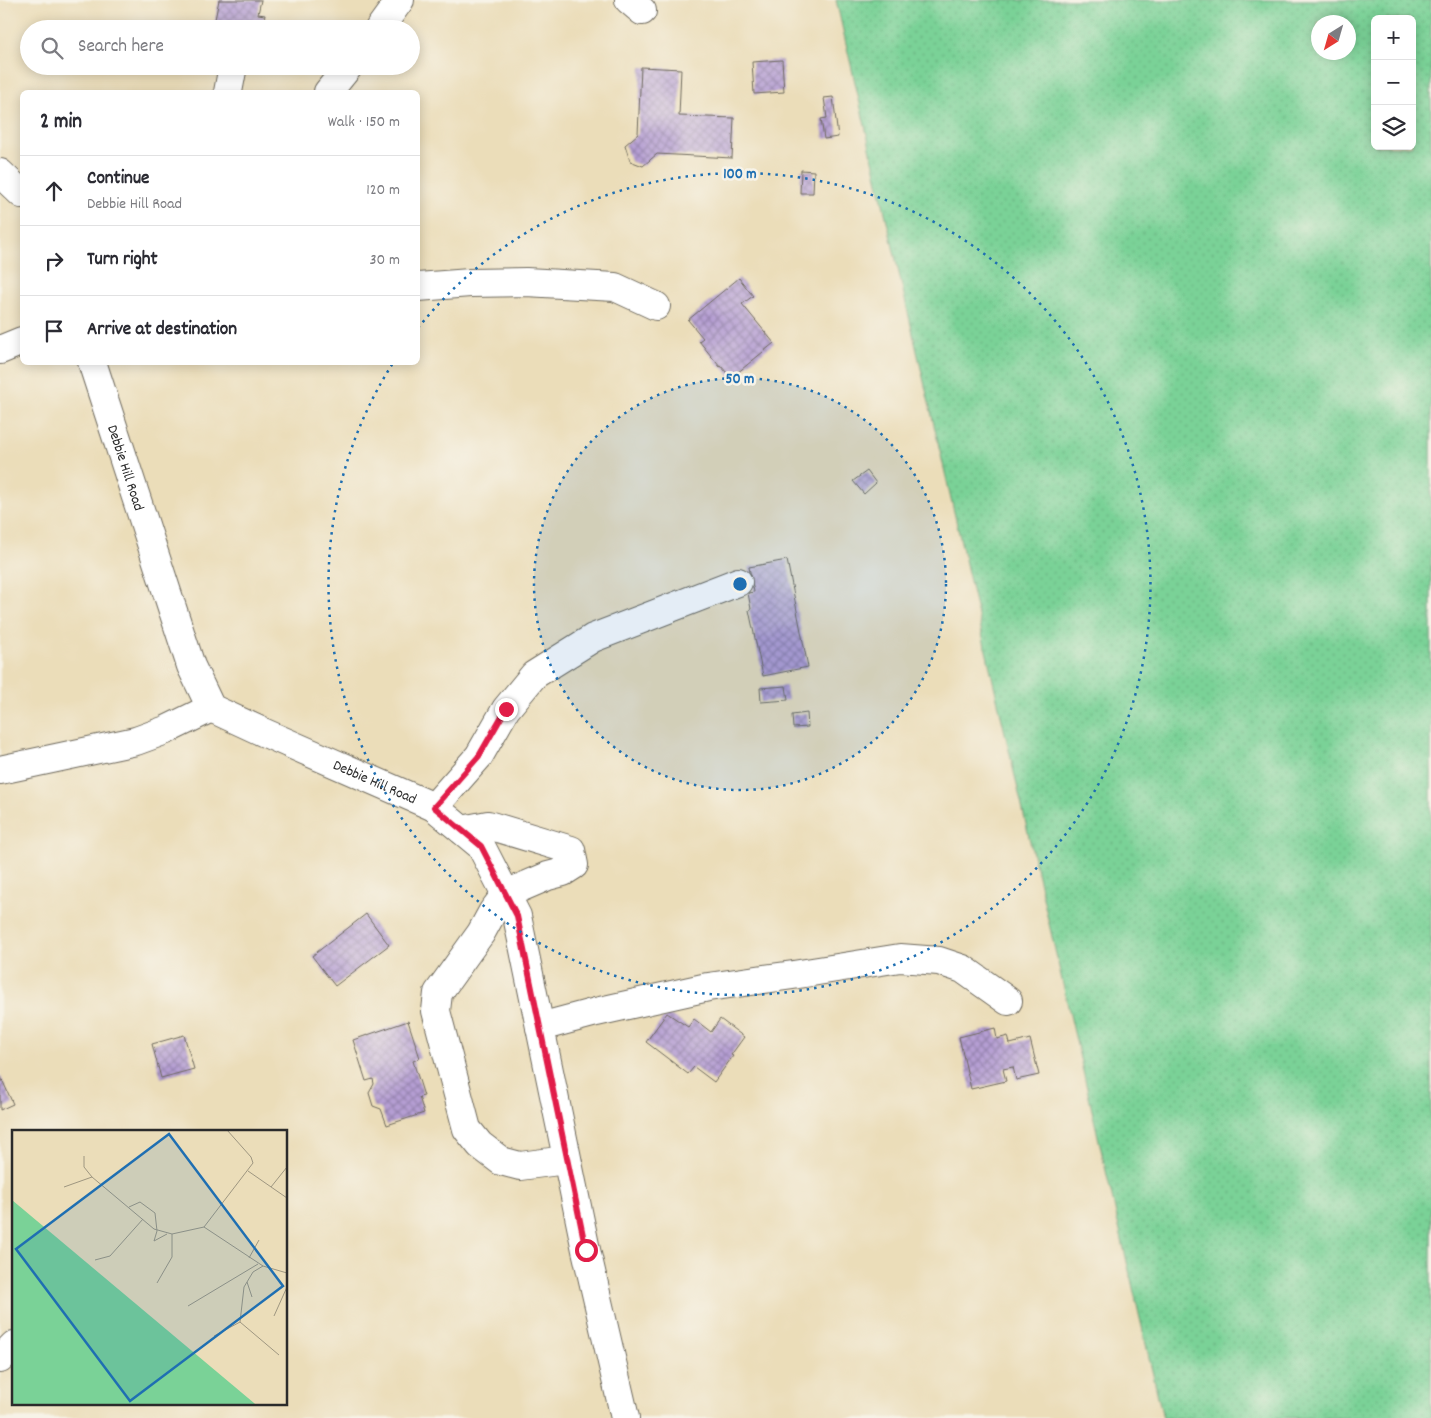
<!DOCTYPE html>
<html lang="en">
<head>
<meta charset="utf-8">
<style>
	body { margin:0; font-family:Dekko,sans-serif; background:#f2f2f3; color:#2b2b33 }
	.controls { position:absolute; right:15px; top:15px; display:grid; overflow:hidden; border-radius:8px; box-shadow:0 2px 12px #0003 }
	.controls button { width:45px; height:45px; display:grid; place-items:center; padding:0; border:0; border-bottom:1px solid #e1e1e2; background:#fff; color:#2b2b33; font:25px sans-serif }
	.compass { position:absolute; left:1311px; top:15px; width:45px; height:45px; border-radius:50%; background:#fff; box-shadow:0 2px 12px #0003; rotate:217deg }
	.stop { position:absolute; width:15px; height:15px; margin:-11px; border:4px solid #e11d48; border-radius:50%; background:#fff }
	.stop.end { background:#e11d48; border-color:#fff; box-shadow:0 1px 5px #0008 }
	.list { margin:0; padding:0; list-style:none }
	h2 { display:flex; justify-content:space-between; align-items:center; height:65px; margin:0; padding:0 20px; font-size:21px }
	h2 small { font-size:16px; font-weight:400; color:#7c7c81 }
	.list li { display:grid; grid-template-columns:32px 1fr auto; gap:15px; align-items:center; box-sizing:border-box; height:70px; padding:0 20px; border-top:1px solid #e1e1e2 }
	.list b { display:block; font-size:19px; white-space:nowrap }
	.list p { margin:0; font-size:16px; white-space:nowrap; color:#7c7c81 }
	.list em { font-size:16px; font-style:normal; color:#7c7c81 }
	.icon { flex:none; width:28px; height:28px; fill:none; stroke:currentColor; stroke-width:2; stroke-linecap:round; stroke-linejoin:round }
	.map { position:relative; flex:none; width:1431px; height:1418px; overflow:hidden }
	.search { position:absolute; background:#fff; box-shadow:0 2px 12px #0003; left:20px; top:20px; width:400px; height:55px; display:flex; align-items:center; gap:12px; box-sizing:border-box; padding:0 18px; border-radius:28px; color:#7c7c81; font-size:19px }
	.panel { position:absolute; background:#fff; box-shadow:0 2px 12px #0003; left:20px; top:90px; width:400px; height:275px; border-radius:8px }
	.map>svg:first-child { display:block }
	.grass { fill:url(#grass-dots); stroke:#527e61; fill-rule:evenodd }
	.building { fill:url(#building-cross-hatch) }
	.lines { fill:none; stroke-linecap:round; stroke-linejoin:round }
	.minor-casing { stroke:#6e695d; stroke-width:30 }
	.minor { stroke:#fff; stroke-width:28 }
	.route { stroke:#e11d48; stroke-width:6 }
	.ring { fill:none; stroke:#1f6fb2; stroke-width:2.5; stroke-dasharray:2.5 5 }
	.labels { text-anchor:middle; stroke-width:5; stroke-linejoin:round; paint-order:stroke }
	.street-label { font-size:15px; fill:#2b2b2b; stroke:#f7f3e8 }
	.inset-road { fill:none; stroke:#9e9680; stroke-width:1 }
	.view { fill:#1f6fb2; fill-opacity:0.15; stroke:#1f6fb2; stroke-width:2.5 }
	.inset-edge { fill:none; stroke:#2b2b2b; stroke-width:2.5 }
	.centre { fill:#1f6fb2; stroke:#f7f3e8; stroke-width:2.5 }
	.ring-label { font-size:15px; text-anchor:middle; font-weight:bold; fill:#1f6fb2; stroke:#f7f3e8; stroke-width:5; stroke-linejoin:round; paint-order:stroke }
</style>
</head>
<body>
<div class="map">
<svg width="1431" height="1418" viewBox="0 0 1431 1418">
	<defs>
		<pattern id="grass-dots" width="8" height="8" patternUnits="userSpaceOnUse" patternTransform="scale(1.25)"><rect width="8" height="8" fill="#7ad297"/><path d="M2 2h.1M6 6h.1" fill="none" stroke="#6ab482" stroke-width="1.8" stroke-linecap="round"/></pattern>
		<pattern id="building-cross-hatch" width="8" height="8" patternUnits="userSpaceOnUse" patternTransform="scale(1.25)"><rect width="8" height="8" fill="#b59ed3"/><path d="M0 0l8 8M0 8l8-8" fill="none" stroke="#9381ab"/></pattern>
	</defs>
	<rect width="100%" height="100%" fill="#f7f3e8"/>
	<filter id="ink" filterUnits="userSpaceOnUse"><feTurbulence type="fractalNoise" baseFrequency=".02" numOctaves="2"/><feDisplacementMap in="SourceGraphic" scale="10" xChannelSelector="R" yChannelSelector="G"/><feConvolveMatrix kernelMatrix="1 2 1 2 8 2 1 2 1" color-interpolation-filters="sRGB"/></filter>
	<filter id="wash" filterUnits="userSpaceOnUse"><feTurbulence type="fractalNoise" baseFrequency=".0096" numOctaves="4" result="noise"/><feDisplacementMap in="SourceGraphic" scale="20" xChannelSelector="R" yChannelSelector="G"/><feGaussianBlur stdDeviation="1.12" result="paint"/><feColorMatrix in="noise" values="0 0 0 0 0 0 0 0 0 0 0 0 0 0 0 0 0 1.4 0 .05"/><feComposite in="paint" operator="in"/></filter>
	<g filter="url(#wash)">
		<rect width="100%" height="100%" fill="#ebddb9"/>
		<!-- grass -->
		<path class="grass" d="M836,0H1431V1418H1163ZM1375,19H1412V146H1375ZM1318,22H1348V52H1318Z"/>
		<g id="blocks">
			<!-- building -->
			<g class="building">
				<path d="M219,0H261L258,14L265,15L263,23L286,29H213Z"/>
				<path d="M782,60L784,92L754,94L752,62Z"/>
				<path d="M641,67L681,69L679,116L734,118L732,158L657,154L643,166L630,161L625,145L638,134Z"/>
				<path d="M833,97L838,137L824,139L821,119L827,118L824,98Z"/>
				<path d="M801,170L814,171L813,193H800Z"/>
				<path d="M739,278L753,296L742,304L774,343L731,378L721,366L720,367L699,341L703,338L688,320Z"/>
				<path d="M867,471L876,483L864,494L853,481Z"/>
				<path d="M787,560L808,667L763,676L749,610L751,609L748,593L754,592L749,567Z"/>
				<path d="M786,686L788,700L761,702L760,688Z"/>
				<path d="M807,713L808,727L793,728L792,715Z"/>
				<path d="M366,914L389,945L335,986L312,956Z"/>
				<path d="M667,1013L688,1027L694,1019L711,1032L720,1019L744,1037L731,1055L733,1056L714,1082L694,1067L688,1074L646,1042Z"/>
				<path d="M408,1021L420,1058L413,1061L424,1096L419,1097L424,1113L387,1125L381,1109L373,1106L369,1093L374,1084L373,1079L366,1081L353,1040Z"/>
				<path d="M995,1028L997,1039L1008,1036L1010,1044L1030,1039L1039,1075L1016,1080L1013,1067L1003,1069L1006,1081L971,1089L959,1037Z"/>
				<path d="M184,1035L194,1069L161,1078L152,1044Z"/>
				<path d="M0,1075L13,1104L0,1110Z"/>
			</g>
		</g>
	</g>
	<g filter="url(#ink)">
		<use href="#blocks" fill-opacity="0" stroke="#6e695d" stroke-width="1"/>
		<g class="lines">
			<defs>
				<g id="minor">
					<path d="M629,0L642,11"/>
					<path d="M379,29L400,0"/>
					<path d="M228,92L232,71"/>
					<path d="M328,92L349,66"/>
					<path d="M0,173L22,194"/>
					<path d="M418,287L470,283L526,282L615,287L656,306"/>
					<path d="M0,350L22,341"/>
					<path id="s1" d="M92,362L191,666L211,708L265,733L434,807L481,846L517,916L586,1250L625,1418"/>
					<path d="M0,770L136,741L166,730L211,708"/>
					<path d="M434,807L479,756L506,709L534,675L593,638L738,582"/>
					<path d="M462,830L488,825L571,850L574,865L563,872L548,876L506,894L493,911L481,933L438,993L436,1011L467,1129L480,1145L501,1161L520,1166L566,1160"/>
					<path d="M540,1027L596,1012L708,987L793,975L900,958L939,961L963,969L1008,1001"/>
					<path d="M0,1359L14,1345"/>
				</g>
			</defs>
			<!-- minor casing -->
			<use href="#minor" class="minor-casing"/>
			<!-- minor -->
			<use href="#minor" class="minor"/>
		</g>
	</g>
	<g class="lines" filter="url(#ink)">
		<!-- route -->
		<path class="route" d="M506,709L479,756L434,807L481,846L517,916L586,1250"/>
	</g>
	<!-- distance rings -->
	<circle cx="740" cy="584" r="206" fill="#1f6fb2" fill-opacity=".12"/>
	<g class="ring">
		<circle cx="740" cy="584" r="206"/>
		<path d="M418 328A411 411 0 1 1 393 363"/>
	</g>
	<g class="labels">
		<!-- street labels -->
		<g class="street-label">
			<text dy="5" stroke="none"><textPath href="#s1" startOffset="111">Debbie Hill Road</textPath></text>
			<text dy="5" stroke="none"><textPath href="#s1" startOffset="546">Debbie Hill Road</textPath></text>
		</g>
	</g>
	<!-- overview -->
	<g transform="translate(12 1130)">
		<rect width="275" height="275" fill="#ebddb9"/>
		<path d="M0,70L242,273L244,275H0Z" fill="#7ad297"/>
		<path class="inset-road" d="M72,26V37L80,47M236,41L275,68M52,57L80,47L142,99L160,104L192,97L251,136L275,143M259,57L275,37M117,77L128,72L143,83L145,101L142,111L155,104M192,97L241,33L239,27L215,0M237,128L247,110M83,130L98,126L131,89M235,152L240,167M145,153L160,127V104M176,176L246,134M262,186L275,157M228,192L267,225M202,206L228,192L232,157L241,142L251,136"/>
		<path class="view" d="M157,4L271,156L118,271L4,119Z"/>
		<rect width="275" height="275" class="inset-edge"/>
	</g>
	<circle cx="740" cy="584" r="8" class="centre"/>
	<g class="ring-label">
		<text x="740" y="178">100 m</text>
		<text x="740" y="383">50 m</text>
	</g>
</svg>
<div class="controls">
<button>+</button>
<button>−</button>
<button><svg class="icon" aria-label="layers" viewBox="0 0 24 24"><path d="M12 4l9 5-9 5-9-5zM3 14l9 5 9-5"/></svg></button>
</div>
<svg class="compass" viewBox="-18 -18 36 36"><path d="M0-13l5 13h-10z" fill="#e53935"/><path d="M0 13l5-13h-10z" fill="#7c7c81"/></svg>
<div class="stop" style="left:586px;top:1250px"></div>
<div class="stop end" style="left:506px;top:709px"></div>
<div class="search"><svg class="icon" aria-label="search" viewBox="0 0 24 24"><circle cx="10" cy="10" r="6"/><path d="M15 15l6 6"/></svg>Search here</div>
<section class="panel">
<h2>2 min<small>Walk · 150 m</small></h2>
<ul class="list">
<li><svg class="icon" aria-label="ahead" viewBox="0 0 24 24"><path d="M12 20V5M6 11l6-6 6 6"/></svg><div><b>Continue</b><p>Debbie Hill Road</p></div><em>120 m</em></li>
<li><svg class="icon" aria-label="right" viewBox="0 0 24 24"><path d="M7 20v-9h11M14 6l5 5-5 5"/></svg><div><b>Turn right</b></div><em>30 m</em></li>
<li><svg class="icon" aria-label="arrive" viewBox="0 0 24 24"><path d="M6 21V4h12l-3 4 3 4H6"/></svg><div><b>Arrive at destination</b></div></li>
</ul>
</section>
</div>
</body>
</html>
